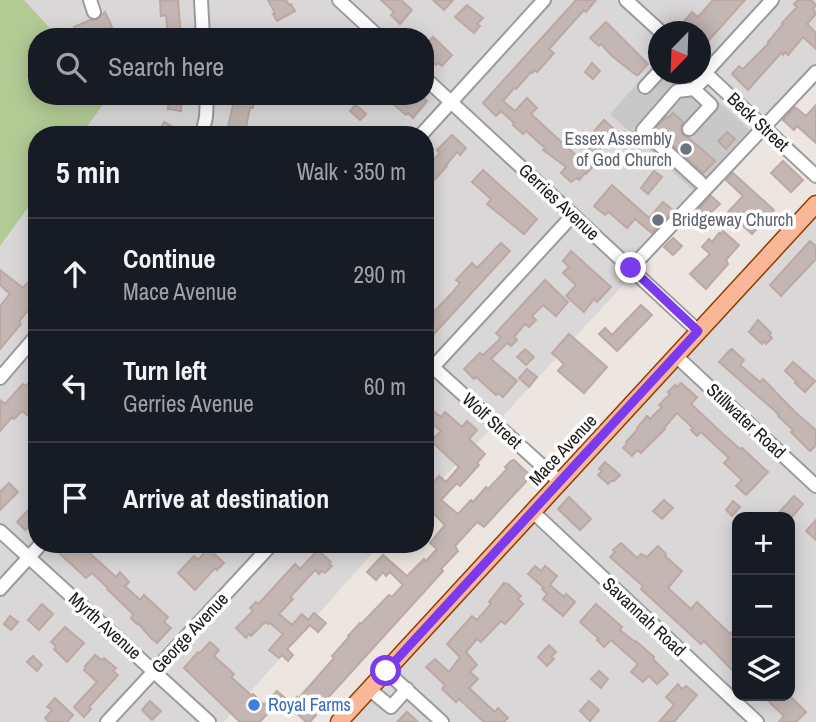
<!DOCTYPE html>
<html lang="en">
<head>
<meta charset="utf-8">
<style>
	body { margin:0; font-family:"Archivo Narrow",sans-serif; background:#242831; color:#f1f3f6 }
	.controls { position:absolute; right:21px; bottom:21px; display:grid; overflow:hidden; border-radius:14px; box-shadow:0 4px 18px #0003 }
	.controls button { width:63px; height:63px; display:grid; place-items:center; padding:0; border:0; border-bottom:2px solid #363941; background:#171b24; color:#f1f3f6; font:35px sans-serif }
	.compass { position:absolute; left:648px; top:21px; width:63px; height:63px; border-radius:50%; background:#171b24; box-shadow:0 4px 18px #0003; rotate:203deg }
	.stop { position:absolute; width:21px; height:21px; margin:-16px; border:5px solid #7c3aed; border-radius:50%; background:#fff }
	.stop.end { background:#7c3aed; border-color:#fff; box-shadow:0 2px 7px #0008 }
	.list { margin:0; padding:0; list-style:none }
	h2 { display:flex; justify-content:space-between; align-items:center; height:91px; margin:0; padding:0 28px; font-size:30px }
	h2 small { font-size:23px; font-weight:400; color:#9ea1a6 }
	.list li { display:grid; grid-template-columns:46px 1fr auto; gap:21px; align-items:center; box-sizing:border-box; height:112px; padding:0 28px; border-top:2px solid #363941 }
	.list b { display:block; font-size:26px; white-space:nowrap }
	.list p { margin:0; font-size:23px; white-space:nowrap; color:#9ea1a6 }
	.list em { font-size:23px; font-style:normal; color:#9ea1a6 }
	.icon { flex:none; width:38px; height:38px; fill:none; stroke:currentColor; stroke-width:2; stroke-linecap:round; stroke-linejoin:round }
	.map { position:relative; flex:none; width:816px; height:722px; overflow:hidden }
	.search { position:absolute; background:#171b24; box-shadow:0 4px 18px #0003; left:28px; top:28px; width:406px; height:77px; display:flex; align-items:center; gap:18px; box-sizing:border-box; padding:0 24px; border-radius:28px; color:#9ea1a6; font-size:26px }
	.panel { position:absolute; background:#171b24; box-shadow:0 4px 18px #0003; left:28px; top:126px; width:406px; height:427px; border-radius:28px }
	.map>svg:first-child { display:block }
	.residential { fill:#d9d7d8; fill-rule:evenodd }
	.religious { fill:#c8c8c8 }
	.forest { fill:#b2cb95 }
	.building { fill:#c3b6b3; stroke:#bda8a3; stroke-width:2 }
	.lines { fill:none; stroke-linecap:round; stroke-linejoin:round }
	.minor-casing { stroke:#9b9b9b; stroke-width:16 }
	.major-casing { stroke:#8f3e02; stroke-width:19 }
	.minor { stroke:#fff; stroke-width:12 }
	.major { stroke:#fab797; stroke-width:16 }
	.route { stroke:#7c3aed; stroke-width:9 }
	.worship-dot { fill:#6b7280; stroke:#fff; stroke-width:2.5 }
	.shop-dot { fill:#3f7fe0; stroke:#fff; stroke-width:2.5 }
	.labels { text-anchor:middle; stroke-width:7; stroke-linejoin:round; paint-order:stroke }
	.street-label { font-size:18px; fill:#1a1a1a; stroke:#fff }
	.worship-label { font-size:18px; fill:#5b616d; stroke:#fff; text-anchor:end }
	.shop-label { font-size:18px; fill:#366cbe; stroke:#fff; text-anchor:start }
</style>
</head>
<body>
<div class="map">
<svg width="816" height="722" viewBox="0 0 816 722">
	<rect width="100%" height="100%" fill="#ece5e0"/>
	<!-- residential -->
	<g class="residential">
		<path d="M20,0H816V66L795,86L664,237L622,286L506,413L425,497V135H78L107,96H425V37H55ZM658,32H700V74H658Z"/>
		<path d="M37,189V544H380L224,722H0V237Z"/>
		<path d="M816,217V722H351L595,456ZM737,517H790V696H737Z"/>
	</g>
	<!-- religious -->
	<path class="religious" d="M658,60V74H688L751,131L695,192L610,114Z"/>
	<!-- forest -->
	<path class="forest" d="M0,0H24L58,37H37V96H109L81,135H37V195L0,246Z"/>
	<!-- building -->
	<g class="building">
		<path d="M178,0L181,37H168L166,15L161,16L160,1Z"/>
		<path d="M268,0H286L289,5L291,4L295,11L277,21L273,14L275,13Z"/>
		<path d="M381,0H401L412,10L400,24L391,15L394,12Z"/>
		<path d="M433,0H453L444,10Z"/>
		<path d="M576,0H596L586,12L584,10L549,49L554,53L537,72L535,70L532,73L531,72L516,89L514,88L503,101L515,111L527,98L537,108L531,114L580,159L594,144L588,138L604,120L616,131L590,159L595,164L586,174L585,173L579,180L577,178L571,182L561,173L566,167L543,150L545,148L526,131L523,134L513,125L514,123L501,111L496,116L483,103Z"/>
		<path d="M713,0H745L701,49V32H686L680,26L692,12L698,17Z"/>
		<path d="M798,0H811L816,5L813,9L816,14L807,24L816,33V49L803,37L788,55L785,52L783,55L781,53L748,90L732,74L739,66L743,69L769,43L768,42L783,24L782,23L797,7L794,4Z"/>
		<path d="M467,5L483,18L477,24L480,26L474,33L455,17Z"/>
		<path d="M105,12L112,27L93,37H79L74,27L90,20H97Z"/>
		<path d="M606,22L648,64L638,75H636L612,56L601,44L599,46L590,38Z"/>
		<path d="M433,37L452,55L442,66L438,63L436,65L425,55V46Z"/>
		<path d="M592,63L600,71L593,79L585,72Z"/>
		<path d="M169,96H182L181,111L168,109Z"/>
		<path d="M235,96H253V108H250L246,127L265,133V135H240L227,131Z"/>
		<path d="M342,96H363L356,105L366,114L360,120L350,111L355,105Z"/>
		<path d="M384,96H422L427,101L413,118L408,113L406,115Z"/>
		<path d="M816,105V143L797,126L794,130L783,120L795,107L806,116Z"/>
		<path d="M673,113L683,122L680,128L683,135L689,138L715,161L703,173L655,129L666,117L668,118Z"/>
		<path d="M164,122L175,128L172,135H157Z"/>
		<path d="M727,132L735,139L726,149L718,141Z"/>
		<path d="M452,135L466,148L460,155L457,152L446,165L447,166L425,190V169L440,153L437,150Z"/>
		<path d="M783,161L803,180L791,192L771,173Z"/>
		<path d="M483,170L537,219L524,234L487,204L491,199L472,182Z"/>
		<path d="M654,171L662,177L648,194L641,188Z"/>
		<path d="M733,173L774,210L752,234L728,212L743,196L726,180Z"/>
		<path d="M612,185L649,218L663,202L673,210L652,233L635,219L627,228L610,213L608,212L605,215L594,206Z"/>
		<path d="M711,196L720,204L705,218L697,211Z"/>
		<path d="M723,231L739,245L726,260L728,264L706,289L690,274L710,254L702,247L709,239L712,242L719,233L720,234Z"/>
		<path d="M673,238L682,246L673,255L664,247Z"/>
		<path d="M810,241L816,246V259L781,296L770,285Z"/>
		<path d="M501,243L510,251L432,336L425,330V321L452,293L460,283L456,280L472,263L477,268Z"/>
		<path d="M571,251L611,287L597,302L594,299L584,312L566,296L576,285L563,273L569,267L563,261Z"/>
		<path d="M0,270L23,288L37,273V306L32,311L29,309L19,322L21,324L0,349V306L10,294L0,285Z"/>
		<path d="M545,280L568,302L556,316L543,305L532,316L536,320L529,327L525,324L514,337L517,340L511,346L507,343L491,359L517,381L503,397L498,393L496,395L476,377L474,379L464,369L480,353L483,355L501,338L496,333Z"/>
		<path d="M641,305L652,315L617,351L599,334L605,328L612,335Z"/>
		<path d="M758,320L771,333L769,335L772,338L766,344L764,341L762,344L749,332Z"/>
		<path d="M569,334L607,367L584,393L558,371L564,364L552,353Z"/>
		<path d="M525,349L534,357L526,365L517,357Z"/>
		<path d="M732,349L744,360L740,365L760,382L763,379L795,412L816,430V445L810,451L791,432L793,430L778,416L779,415L775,411L719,362L730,350L731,351Z"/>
		<path d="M793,362L815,381L805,392L795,383L797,382L785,371Z"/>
		<path d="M527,369L537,377L529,387L519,378Z"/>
		<path d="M37,374V423L22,411L14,419L12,417L0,431V400L5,404L23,384L26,386Z"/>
		<path d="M681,383L697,397L691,404L724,435L740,449L742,448L768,472L746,495L736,486L742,480L724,463L729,458L701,432L697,436L691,430L693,428L677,413L664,428L665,429L641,453L637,450L632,456L623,448L627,443L626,442L638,429L637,428L647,416L650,419L662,407L659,405L670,394L668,392L675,385L677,387Z"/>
		<path d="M432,410L441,417L445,412L462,427L467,421L477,430L469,439L485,454L477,463L479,465L460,486L457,483L441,500L458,514L471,500L473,502L486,487L488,489L507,469L505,467L511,461L514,460L531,476L484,527L477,522L455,546L458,551L441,569L443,571L314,713L316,715L310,722H306L289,706L297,697L298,699L334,658L332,656L349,637L348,636L360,623L361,624L389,595L392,597L403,585L390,572L386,576L383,572L376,580L367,572L383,555L407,576L424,559L426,561L437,549L430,543L445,525L432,512L425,519V507L432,500L425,492L439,476L446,482L459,467L431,441L441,431L425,418Z"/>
		<path d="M605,462L620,475L614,481H611L608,484L598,475L602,471L599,469Z"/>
		<path d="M9,483L18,492L0,510V492Z"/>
		<path d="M794,496L803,504L792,517H775Z"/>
		<path d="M569,497L591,519L580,530L558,509Z"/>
		<path d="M664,500L673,508L662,519L653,511Z"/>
		<path d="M37,501V520L25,530L17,522Z"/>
		<path d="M733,501L740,507L732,516L726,510Z"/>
		<path d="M816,520V540L806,531Z"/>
		<path d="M621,543L637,558L641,554L647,557L658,546L666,554L665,556L682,571L668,588L691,609L697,602L730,634L737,626V667L733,671L704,641L701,644L641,589L643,586L610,557L615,552L613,550Z"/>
		<path d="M69,544H89L85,549L116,577L120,572L129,582L125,586L140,600L144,595L168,617L164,622L171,628L157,643L151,638L138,623L137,624L131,618L133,615L132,613L107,589L108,588L92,573L86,578L60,554Z"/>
		<path d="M208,548L224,563L217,570L215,568L195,590L178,573L194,556L198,560Z"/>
		<path d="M318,550L331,562L329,564L332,566L325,573L322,571L319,574L315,570L290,597L293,599L279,614L292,625L302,614L308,620L314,613L326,623L318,632L310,625L287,649L293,655L288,661L282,655L279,658L269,650L283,634L270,623L268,624L265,622L251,636L249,634L246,638L236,628L253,611L250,608L256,602L258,604L264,598L295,564L300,569Z"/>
		<path d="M535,566L541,571L545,566L557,576L550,585L564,597L566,594L575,602L563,616L543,599L547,594L542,589L544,588L528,574Z"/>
		<path d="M504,583L508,584L521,596L518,599L523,604L505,624L501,621L481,642L477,639L466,652L477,665L470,672L478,679L469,688L495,712L498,708L508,718L504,722H484L459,699L456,702L442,689L445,685L426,667L435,659L449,672L460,657L447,644L472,616L477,620L491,604L489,602Z"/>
		<path d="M42,604L53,614L39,630L28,620Z"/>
		<path d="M596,604L622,627L620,630L635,642L636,641L654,657L653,659L668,674L657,684L649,676L643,682L631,672L638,664L611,640L604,647L597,640L599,639L580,622Z"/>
		<path d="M10,616L18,622L11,630L4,624Z"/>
		<path d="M65,627L84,643L67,662L54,649L56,646L51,642Z"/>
		<path d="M210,642L219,650L214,656L234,674L231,677L252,696L253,694L264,705L277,691L285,698L277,706L276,704L260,722H240L184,668L198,652L200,653Z"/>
		<path d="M549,645L556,652L551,657L554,659L547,666L538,657Z"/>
		<path d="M95,655L102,660L104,658L116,668L113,671L118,675L89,707L91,709L84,717L74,707L97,682L84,670L86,667L85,666Z"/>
		<path d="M33,656L42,665L37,671L27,662Z"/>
		<path d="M599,671L608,679L601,688L591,679Z"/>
		<path d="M678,684L682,689L686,686L697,695L674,722H659L674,705L666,697Z"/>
		<path d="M763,696H790L806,712L796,722H779L784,716Z"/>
		<path d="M55,698L73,715L67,722H49L45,718L52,710L47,707Z"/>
		<path d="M150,701L161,711L152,720L142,710Z"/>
		<path d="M589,701L599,710L590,721L580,711Z"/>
		<path d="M407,712L418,722H397Z"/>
	</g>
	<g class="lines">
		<defs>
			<g id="minor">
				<path d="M90,0L94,12"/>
				<path d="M201,0L203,37"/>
				<path d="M339,0L379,37"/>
				<path d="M626,0L661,32"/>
				<path d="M700,68L816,176"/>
				<path d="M706,72L772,0"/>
				<path d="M425,78L698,331"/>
				<path d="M645,87L658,73"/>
				<path d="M694,89L677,91L643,130L700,182"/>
				<path d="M689,129L711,105L694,89L708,75"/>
				<path d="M202,135L206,117L207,96"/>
				<path d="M421,135L544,0"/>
				<path d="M631,268L816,72"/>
				<path d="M676,356L816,486"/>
				<path d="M425,360L559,481"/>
				<path d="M433,367L573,215"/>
				<path d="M0,378L37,335"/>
				<path d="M532,511L757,722"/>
				<path d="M0,531L209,722"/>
				<path d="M0,589L41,544"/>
				<path d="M386,671L442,722"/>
				<path d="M369,689L391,707L407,689"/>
				<path d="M107,722L272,544"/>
			</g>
			<path id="major" d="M339,722L816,204"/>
		</defs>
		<!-- minor casing -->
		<use href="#minor" class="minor-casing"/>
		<!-- major casing -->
		<use href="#major" class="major-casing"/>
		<!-- minor -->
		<use href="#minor" class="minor"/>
		<!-- major -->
		<use href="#major" class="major"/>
	</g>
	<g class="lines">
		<!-- route -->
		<path class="route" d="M386,671L698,331L631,268"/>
	</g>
	<!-- markers -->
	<g class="worship-dot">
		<circle cx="686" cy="149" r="7"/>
		<circle cx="658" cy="220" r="7"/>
	</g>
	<circle class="shop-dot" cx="254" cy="705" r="7"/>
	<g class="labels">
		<!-- street labels -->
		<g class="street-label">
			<text transform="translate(758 122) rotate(43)" y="6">Beck Street</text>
			<text transform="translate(559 202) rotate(43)" y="6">Gerries Avenue</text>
			<text transform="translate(492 421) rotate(42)" y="6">Wolf Street</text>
			<text transform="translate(746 421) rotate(43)" y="6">Stillwater Road</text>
			<text transform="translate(563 450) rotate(-47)" y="6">Mace Avenue</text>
			<text transform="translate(644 617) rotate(43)" y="6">Savannah Road</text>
			<text transform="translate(105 626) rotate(42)" y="6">Myrth Avenue</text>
			<text transform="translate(190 633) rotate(-47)" y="6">George Avenue</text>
		</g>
		<!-- worship labels -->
		<g class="worship-label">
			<text x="672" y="145">Essex Assembly<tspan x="672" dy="21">of God Church</tspan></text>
			<text x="672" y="226" text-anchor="start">Bridgeway Church</text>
		</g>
		<!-- shop labels -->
		<g class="shop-label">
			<text x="268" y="711">Royal Farms</text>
		</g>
	</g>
</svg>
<div class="controls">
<button>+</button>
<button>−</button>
<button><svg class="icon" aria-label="layers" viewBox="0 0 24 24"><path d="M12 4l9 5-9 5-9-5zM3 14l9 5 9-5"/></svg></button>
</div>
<svg class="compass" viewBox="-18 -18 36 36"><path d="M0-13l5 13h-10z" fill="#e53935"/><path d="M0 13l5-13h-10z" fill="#9ea1a6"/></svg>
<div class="stop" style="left:386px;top:671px"></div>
<div class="stop end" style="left:631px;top:268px"></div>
<div class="search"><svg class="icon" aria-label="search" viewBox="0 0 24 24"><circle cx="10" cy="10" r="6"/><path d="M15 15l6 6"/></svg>Search here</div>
<section class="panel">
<h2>5 min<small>Walk · 350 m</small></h2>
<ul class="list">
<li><svg class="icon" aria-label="ahead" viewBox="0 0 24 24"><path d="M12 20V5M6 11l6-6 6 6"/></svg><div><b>Continue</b><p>Mace Avenue</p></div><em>290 m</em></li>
<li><svg class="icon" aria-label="left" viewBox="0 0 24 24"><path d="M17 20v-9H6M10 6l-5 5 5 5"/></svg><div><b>Turn left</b><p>Gerries Avenue</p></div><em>60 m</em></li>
<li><svg class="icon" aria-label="arrive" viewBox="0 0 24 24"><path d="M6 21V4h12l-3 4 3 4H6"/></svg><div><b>Arrive at destination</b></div></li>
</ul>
</section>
</div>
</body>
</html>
